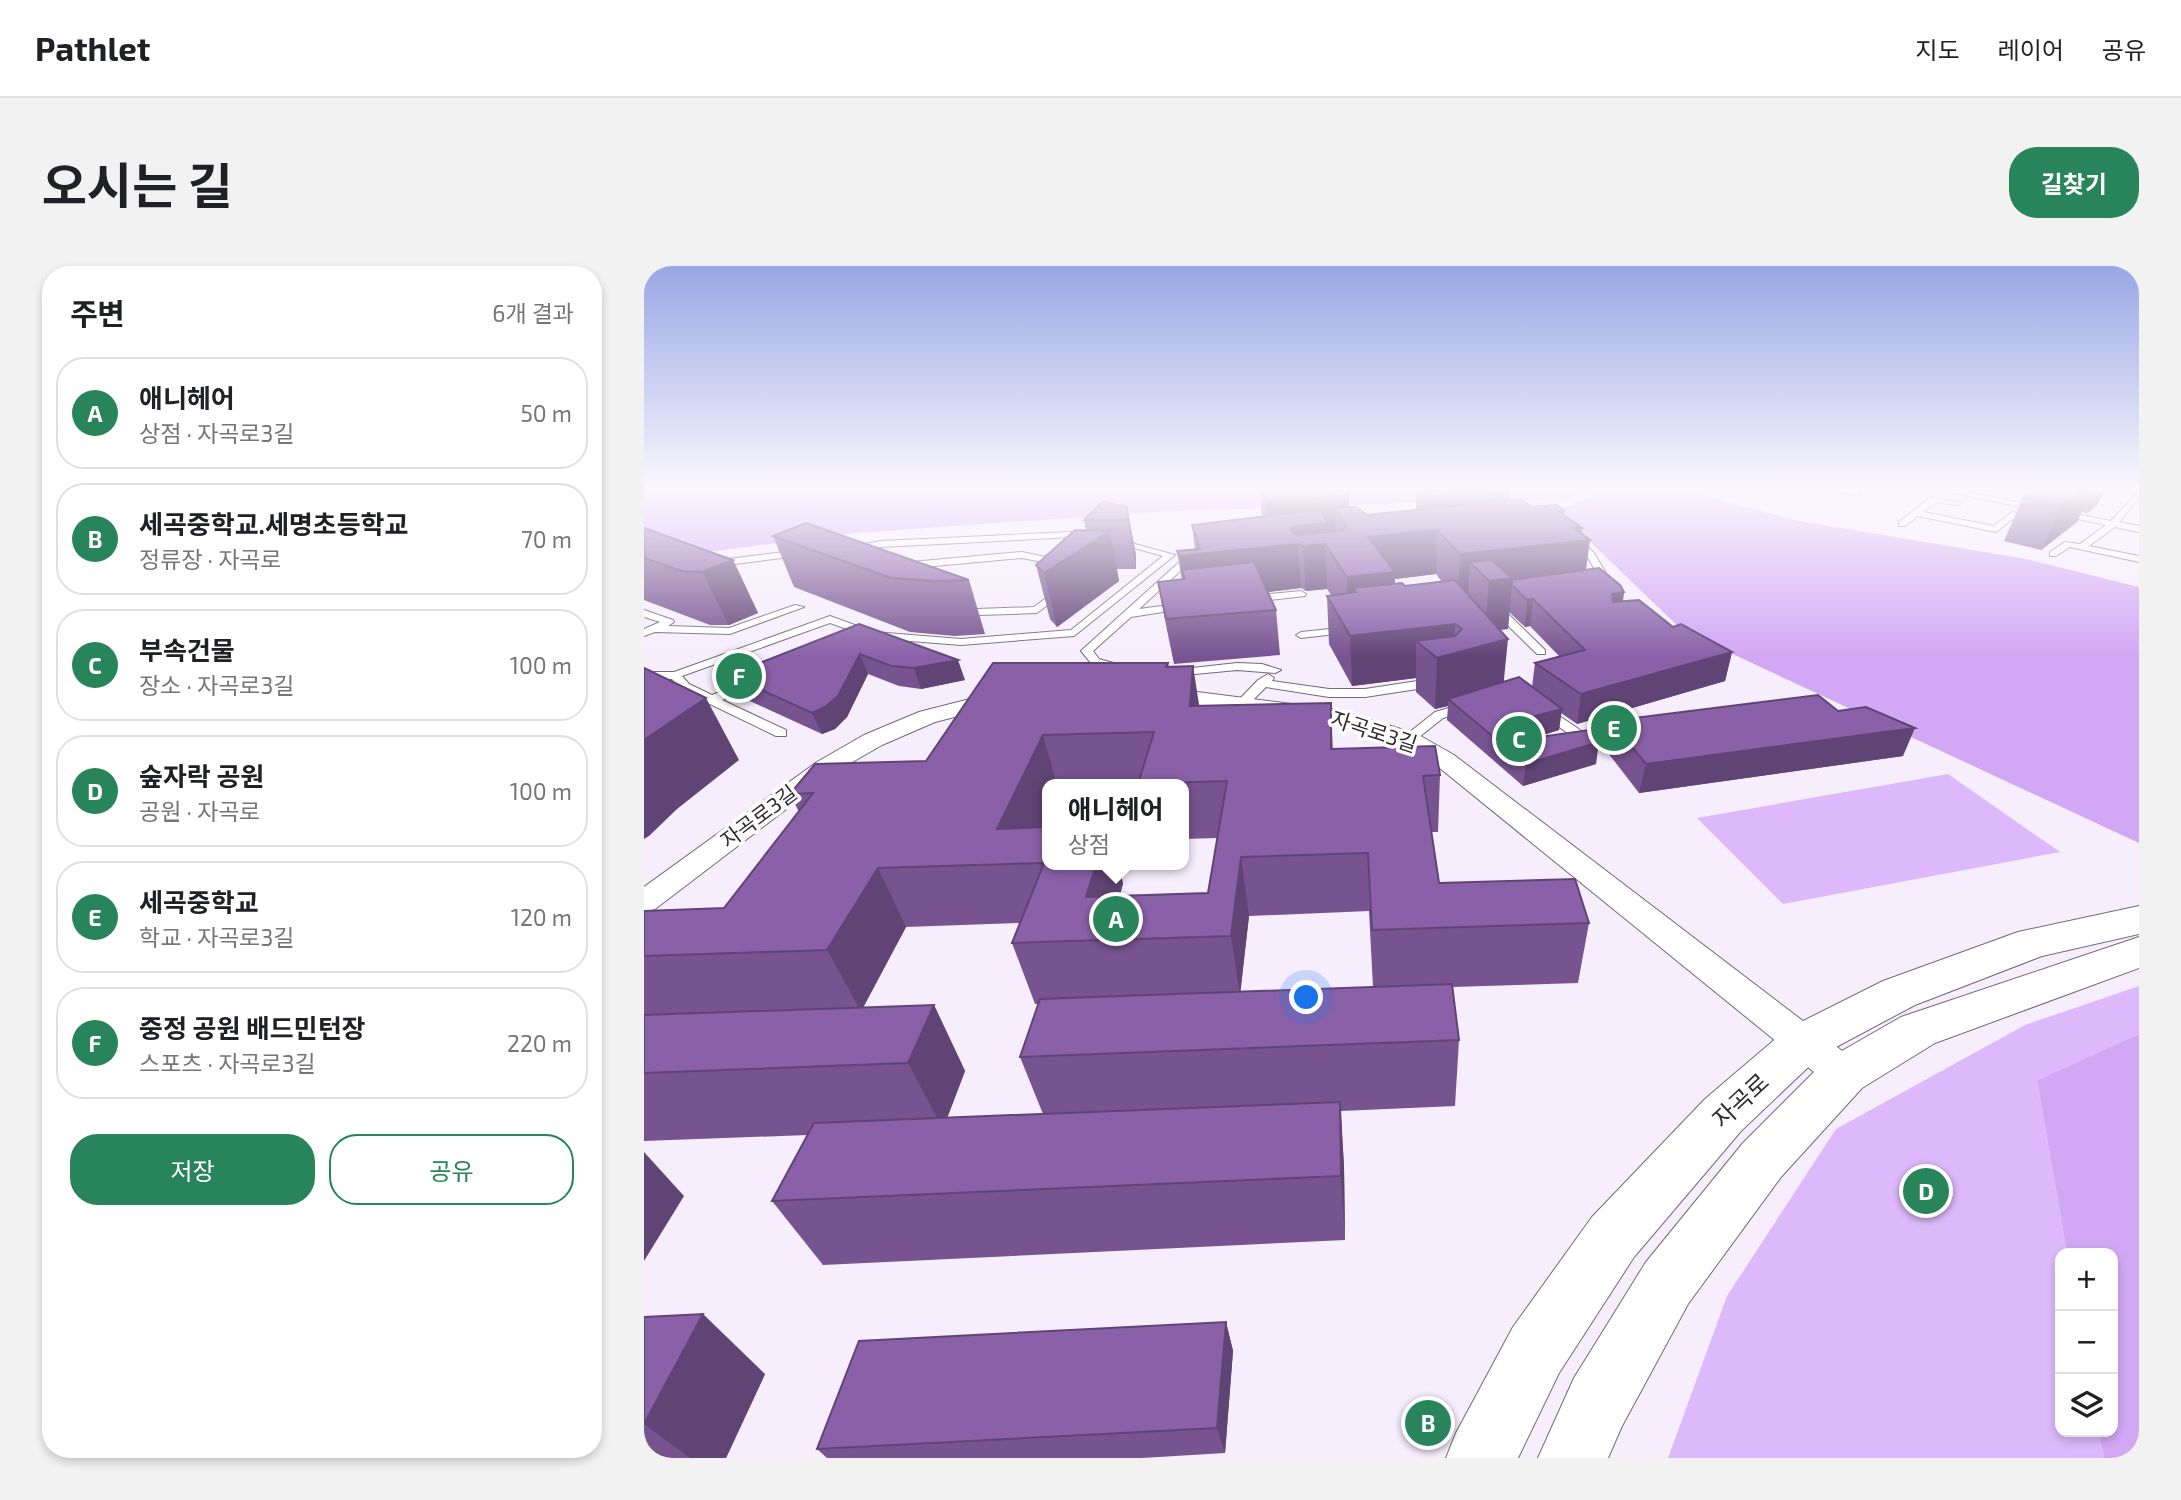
<!DOCTYPE html>
<html lang="ko">
<head>
<meta charset="utf-8">
<style>
	body { margin:0; font-family:"Exo 2","Noto Sans KR",sans-serif; background:#f2f2f2; color:#202124 }
	.controls { position:absolute; right:21px; bottom:21px; display:grid; overflow:hidden; border-radius:14px; box-shadow:0 4px 10px #0003 }
	.controls button { width:63px; height:63px; display:grid; place-items:center; padding:0; border:0; border-bottom:2px solid #e0e0e0; background:#fff; color:#202124; font:35px sans-serif }
	.you { position:absolute; left:663px; top:732px; width:24px; height:24px; margin:-18px; border:5px solid #fff; border-radius:50%; background:#1a73e8; box-shadow:0 0 0 10px #1a73e833 }
	.badge { display:grid; place-items:center; width:46px; height:46px; border-radius:50%; background:#28845a; color:#fff; font-size:23px; font-weight:700 }
	.pin { position:absolute; translate:-50% -50%; border:4px solid #fff; box-shadow:0 2px 7px #0006 }
	.popup { position:absolute; left:398px; top:513px; width:147px; height:91px; box-sizing:border-box; display:grid; place-content:center; border-radius:14px; background:#fff; filter:drop-shadow(0 2px 5px #0005); font-size:23px; white-space:nowrap; color:#757577 }
	.popup b { font-size:26px; color:#202124 }
	.popup::after { content:''; position:absolute; left:50%; top:100%; margin-left:-14px; border:14px solid transparent; border-top-color:#fff }
	.list { margin:0; padding:0; list-style:none }
	h2 { display:flex; justify-content:space-between; align-items:center; height:91px; margin:0; padding:0 28px; font-size:30px }
	h2 small { font-size:23px; font-weight:400; color:#757577 }
	.list li { display:grid; grid-template-columns:46px 1fr auto; gap:21px; align-items:center; box-sizing:border-box; height:112px; margin:0 14px 14px; padding:0 14px; border:2px solid #e0e0e0; border-radius:28px }
	.list b { display:block; font-size:26px; white-space:nowrap }
	.list p { margin:0; font-size:23px; white-space:nowrap; color:#757577 }
	.list em { font-size:23px; font-style:normal; color:#757577 }
	.actions { display:flex; gap:14px; padding:21px 28px }
	.actions a { flex:1; padding:16px 0; border:2px solid #28845a; border-radius:28px; text-align:center; font-size:24px; color:#28845a }
	.actions .main { background:#28845a; color:#fff }
	.icon { flex:none; width:38px; height:38px; fill:none; stroke:currentColor; stroke-width:2; stroke-linecap:round; stroke-linejoin:round }
	.map { position:relative; flex:none; width:1495px; height:1192px; overflow:hidden; border-radius:28px }
	header { display:flex; align-items:center; gap:42px; box-sizing:border-box; height:98px; padding:0 35px; background:#fff; border-bottom:2px solid #e0e0e0 }
	header strong { font-size:33px }
	nav { display:flex; gap:38px; margin-inline-start:auto; font-size:24px }
	.intro { display:flex; align-items:center; justify-content:space-between; box-sizing:border-box; height:168px; padding:0 42px }
	h1 { margin:0; font-size:49px }
	.button { padding:18px 32px; border-radius:28px; background:#28845a; color:#fff; font-size:24px; font-weight:700 }
	main { display:flex; gap:42px; padding:0 42px }
	aside { flex:1; background:#fff; border-radius:28px; box-shadow:0 4px 10px #0003 }
	.map>svg:first-child { display:block }
	.green { fill:#ddb9fb }
	.forest { fill:#d2a7f4 }
	.lines { fill:none; stroke-linecap:round; stroke-linejoin:round }
	.service-casing { stroke:#726b78; stroke-width:2 }
	.minor-casing { stroke:#726b78; stroke-width:2 }
	.secondary-casing { stroke:#726b78; stroke-width:2 }
	.service { fill:#fff; fill-rule:evenodd }
	.minor { fill:#fff; fill-rule:evenodd }
	.secondary { fill:#fff; fill-rule:evenodd }
	.wall { fill:#775390; fill-rule:evenodd }
	.shaded-wall { fill:#614476 }
	.building { fill:#8a61a8; stroke:#614476; stroke-width:2; fill-rule:evenodd }
	.labels { text-anchor:middle; stroke-width:7; stroke-linejoin:round; paint-order:stroke }
	.street-label { font-size:21px; fill:#2e2c31; stroke:#fff }
	.near-street-label { font-size:24px; fill:#2e2c31; stroke:#fff }
</style>
</head>
<body>
<header>
<strong>Pathlet</strong>
<nav><a>지도</a><a>레이어</a><a>공유</a></nav>
</header>
<div class="intro"><h1>오시는 길</h1><a class="button">길찾기</a></div>
<main>
<aside>
<h2>주변<small>6개 결과</small></h2>
<ul class="list">
<li><span class="badge">A</span><div><b>애니헤어</b><p>상점 · 자곡로3길</p></div><em>50 m</em></li>
<li><span class="badge">B</span><div><b>세곡중학교.세명초등학교</b><p>정류장 · 자곡로</p></div><em>70 m</em></li>
<li><span class="badge">C</span><div><b>부속건물</b><p>장소 · 자곡로3길</p></div><em>100 m</em></li>
<li><span class="badge">D</span><div><b>숲자락 공원</b><p>공원 · 자곡로</p></div><em>100 m</em></li>
<li><span class="badge">E</span><div><b>세곡중학교</b><p>학교 · 자곡로3길</p></div><em>120 m</em></li>
<li><span class="badge">F</span><div><b>중정 공원 배드민턴장</b><p>스포츠 · 자곡로3길</p></div><em>220 m</em></li>
</ul>
<div class="actions"><a class="main">저장</a><a>공유</a></div>
</aside>
<div class="map">
<svg width="1495" height="1192" viewBox="0 0 1495 1192">
	<rect width="100%" height="100%" fill="#f6eefd"/>
	<!-- green -->
	<g class="green">
		<path d="M1304,508L1416,586L1139,638L1053,552Z"/>
		<path d="M1495,720V768L1393,816L1423,987H1416V1166H1455L1460,1192H1024L1083,1030L1192,863L1381,759Z"/>
	</g>
	<!-- forest -->
	<g class="forest">
		<path d="M0,224H943L914,235L860,234L526,245L211,267L0,294Z"/>
		<path d="M966,224H1041L1150,254L1382,293L1495,321V577L1039,365L913,244Z"/>
		<path d="M1495,768V1192H1460L1455,1166H1469V987H1423L1393,815Z"/>
	</g>
	<g class="lines">
		<defs>
			<g id="service">
				<path d="M1141,224H1150L1144,227Z"/>
				<path d="M1189,224H1205L1216,228L1212,230Z"/>
				<path d="M1297,224H1313L1467,255L1495,225V232L1475,256L1495,260V266L1471,261L1445,280L1495,290V296L1426,281L1412,290H1406V286L1421,276L1436,278L1462,259Z"/>
				<path d="M1287,231L1318,237L1314,239L1292,236L1279,246L1350,260L1368,246L1375,248L1352,266L1274,250L1261,260H1255V256Z"/>
				<path d="M447,265L451,268L450,270L237,281L204,285L200,282L237,275Z"/>
				<path d="M927,271H933L950,287L969,319L967,321H961L943,290L927,275Z"/>
				<path d="M469,272L531,289L430,370L317,379L228,372L186,357L38,410L45,418L68,429L108,413H116V419L78,434L142,464V470H132L37,424L28,413L0,414V406H30L186,350L230,366L317,373L427,364L519,290L469,276Z"/>
				<path d="M157,284L160,285V289L68,301L63,298L68,295Z"/>
				<path d="M378,286L435,298L444,308L393,347L304,350L218,316L267,296ZM378,292L429,302L434,308L390,341L305,344L232,316L269,302Z"/>
				<path d="M552,289L557,292L555,294L547,295L495,343L540,337L545,340L544,342L487,351L449,385L455,393L477,399V403L447,397L437,385L439,383L541,291Z"/>
				<path d="M657,325L662,328L661,330L607,336L602,333L607,330Z"/>
				<path d="M151,339L160,341L86,368L11,366L0,370V363L16,356L0,351V344L29,354L30,356L24,360L85,362Z"/>
				<path d="M847,339H855L901,384V388H893L847,343Z"/>
				<path d="M705,361L710,364L709,366L657,372L652,369L657,366Z"/>
				<path d="M593,397L618,398L637,404L631,407L593,404L530,410L524,407L530,404Z"/>
				<path d="M624,408L630,412L628,415L685,423H721L793,412L799,416L793,420L721,431H685L622,421L592,451H584V445L614,414Z"/>
				<path d="M822,437L826,438V444L799,452L769,476H759L757,473L791,446Z"/>
				<path d="M899,439L951,474V480H941L895,446L893,443Z"/>
			</g>
			<g id="minor">
				<path d="M514,421L695,444L773,468L810,489L1214,797L1219,808L1214,819L1200,824L1186,819L792,499L755,478L692,458L506,433L503,428L506,423Z"/>
				<path d="M357,425L365,427L369,432L365,437L291,456L238,479L191,506L11,643L0,646V621L173,496L220,469L275,446Z"/>
			</g>
			<g id="secondary">
				<path d="M1495,640V668L1398,690L1271,739L1177,789L1097,865L990,991L915,1107L874,1192H802L812,1167L869,1061L948,951L1061,833L1143,763L1239,715L1374,666Z"/>
				<path d="M1495,671V702L1291,777L1218,822L1137,911L1044,1038L978,1160L964,1192H894L930,1112L1002,996L1099,877L1182,794L1257,751Z"/>
			</g>
		</defs>
		<!-- service casing -->
		<use href="#service" class="service-casing"/>
		<!-- minor casing -->
		<use href="#minor" class="minor-casing"/>
		<!-- secondary casing -->
		<use href="#secondary" class="secondary-casing"/>
		<!-- service -->
		<use href="#service" class="service"/>
		<!-- minor -->
		<use href="#minor" class="minor"/>
		<!-- secondary -->
		<use href="#secondary" class="secondary"/>
	</g>
	<!-- wall -->
	<g class="wall">
		<path d="M616,224L705,229V241L723,249L772,244V224H866L865,235L919,249L938,262L937,267L942,304L980,326L979,335L1029,361L1088,386L1081,415L933,458L917,447L915,464L896,470V471L952,498L879,520L803,454L804,440L791,443L772,426V412L708,420L685,378L683,330L687,329L683,323L662,325L657,322L624,326L632,344L636,389L530,398L522,359L514,316L538,314L533,285L551,284L548,259L618,250ZM792,308L798,316L761,320L750,317L751,313ZM865,346L881,361L886,360L915,390L891,397L888,421L860,416L855,364L864,363Z"/>
		<path d="M1388,224H1461L1453,239L1443,247L1437,246L1433,256L1397,284L1360,275L1379,231Z"/>
		<path d="M483,241L492,289V303H473L475,315L413,361L406,353L392,299L442,264L440,254Z"/>
		<path d="M0,262L89,294L114,347L85,359H66L0,334Z"/>
		<path d="M129,270L325,314L341,368L311,370L266,366L150,321Z"/>
		<path d="M215,358L321,414L277,423L255,420L224,408L203,451L191,463L178,468L95,430L85,409Z"/>
		<path d="M524,397L525,401L555,440L689,483L796,509L794,566H787L795,617L945,657L934,717L808,721L815,774L811,840L697,845L700,901L701,974L179,999L128,935L164,869L0,875V645L80,642L155,546L146,528L282,495ZM404,518H540V573L573,572L564,627L476,630L479,617L399,561L404,549ZM725,645L729,721L596,726L605,650ZM376,657L368,677L391,738H394L376,791L399,848L303,852L321,805L290,739L219,742L262,661Z"/>
		<path d="M1194,445L1259,490L995,527L961,483L966,455Z"/>
		<path d="M0,1051L121,1108L82,1192H0Z"/>
		<path d="M582,1056L589,1085L581,1187L498,1192H183L173,1183Z"/>
	</g>
	<!-- shaded-wall -->
	<g class="shaded-wall">
		<path d="M844,224H866L863,265L793,264L792,308L751,313L750,353L712,326L709,322L710,358H704L703,311L724,271L788,265L789,230Z"/>
		<path d="M1438,224H1448L1433,256L1397,284L1418,239Z"/>
		<path d="M1454,224H1461L1453,239L1443,247Z"/>
		<path d="M705,229L706,273L702,259L691,242L692,274L681,278L683,323L662,325L659,280L654,278L657,322L544,336L538,304L543,336H542L535,290L626,280L623,236Z"/>
		<path d="M483,241L492,289V303L483,254Z"/>
		<path d="M920,244L916,277L930,262H938L936,275L946,274L940,319H868L864,363L841,365L845,315L826,296L824,332L814,334L816,288Z"/>
		<path d="M466,265L475,315L413,361L400,307Z"/>
		<path d="M89,294L114,347L85,359L58,306Z"/>
		<path d="M980,326L976,353L964,355L968,328Z"/>
		<path d="M889,333L886,360L881,361L883,334Z"/>
		<path d="M811,358L809,387L864,373L859,423L804,433V440L791,443L793,392L772,375V412L708,420L706,370Z"/>
		<path d="M1088,386L1081,415L933,458L937,428Z"/>
		<path d="M216,388L224,408L203,451L191,463L178,468L168,447Z"/>
		<path d="M314,394L321,414L277,423L270,402Z"/>
		<path d="M549,400L557,451L546,440Z"/>
		<path d="M62,432L95,494L33,543L5,570L0,573V474Z"/>
		<path d="M687,437L689,490L687,483Z"/>
		<path d="M918,443L915,464L889,472L891,450Z"/>
		<path d="M1271,462L1259,490L995,527L1002,498Z"/>
		<path d="M399,469L413,518H404V549L383,597L353,563Z"/>
		<path d="M955,476L952,498L879,520L882,498Z"/>
		<path d="M597,591L605,650L596,730L587,670Z"/>
		<path d="M452,599H475L479,617L464,674L442,631Z"/>
		<path d="M234,602L262,661L217,745L183,684Z"/>
		<path d="M290,739L321,805L299,863L264,797Z"/>
		<path d="M696,836L700,901L701,974L697,910Z"/>
		<path d="M0,886L40,930L0,995Z"/>
		<path d="M59,1048L121,1108L82,1192H46L0,1158Z"/>
		<path d="M582,1056L589,1085L581,1187L573,1162Z"/>
	</g>
	<!-- building -->
	<g class="building">
		<path d="M616,224H701L705,229L623,236Z"/>
		<path d="M783,224H844L789,230Z"/>
		<path d="M1388,224H1438L1418,239L1379,231Z"/>
		<path d="M877,233L887,241L913,239L920,244L918,248L938,262H930L946,274L816,288L793,264L724,271L751,306L703,311L681,278L659,280L654,278L535,290L533,285L556,283L548,259L676,244L684,257L651,260L647,262L648,266L654,269L698,265L702,259L691,242L712,241L723,249Z"/>
		<path d="M459,235L483,241V254H440Z"/>
		<path d="M162,257L325,314L293,315L247,312L129,270Z"/>
		<path d="M0,262L89,294L58,306L38,305L0,292Z"/>
		<path d="M431,264L466,265L400,307L392,299Z"/>
		<path d="M847,294L868,312L845,315L826,296Z"/>
		<path d="M610,296L632,344L522,353L514,316L541,313L538,304Z"/>
		<path d="M955,302L976,319L980,326L968,328L969,336L995,334L1029,361L1037,358L1088,386L937,428L891,397L941,384L889,333L883,334L868,319V314Z"/>
		<path d="M811,314L864,373L793,392L772,375L811,370L818,363L811,358L706,370L683,330L712,326L709,322L758,317L761,320Z"/>
		<path d="M215,358L314,394L270,402L247,400L216,388L194,430L181,441L168,447L85,409Z"/>
		<path d="M349,397H524L522,401L549,400L546,440L687,437V483L791,480L796,509L779,510L795,617L931,613L945,657L728,664L724,587L597,591L587,670L368,677L400,597L234,602L183,684L0,690V645L80,642L169,527L146,528L171,498L282,495ZM510,466L494,518L583,515L564,627L442,631L452,599H404V561L353,563L399,469Z"/>
		<path d="M0,402L62,432L0,474Z"/>
		<path d="M875,411L918,443L891,450L896,471L952,463L955,476L882,498L804,433Z"/>
		<path d="M1174,429L1194,445L1222,441L1271,462L1002,498L966,455Z"/>
		<path d="M808,718L815,774L376,791L396,733Z"/>
		<path d="M290,739L264,797L0,807V749Z"/>
		<path d="M696,836L697,910L128,935L170,857Z"/>
		<path d="M59,1048L0,1158V1051Z"/>
		<path d="M582,1056L573,1162L173,1183L215,1075Z"/>
	</g>
	<!-- sky -->
	<linearGradient id="sky" x2="0" y2="1"><stop stop-color="#98a8e5"/><stop offset="0.57" stop-color="#fbf7fe"/><stop offset="1" stop-color="#fbf7fe" stop-opacity="0"/></linearGradient>
	<rect width="1495" height="391" fill="url(#sky)"/>
	<g class="labels">
		<!-- street labels -->
		<g class="street-label">
			<text transform="translate(730 466) rotate(18)" y="7">자곡로3길</text>
			<text transform="translate(115 551) rotate(-37)" y="7">자곡로3길</text>
		</g>
		<!-- near-street labels -->
		<g class="near-street-label">
			<text transform="translate(1097 835) rotate(-43)" y="8">자곡로</text>
		</g>
	</g>
</svg>
<div class="controls">
<button>+</button>
<button>−</button>
<button><svg class="icon" aria-label="layers" viewBox="0 0 24 24"><path d="M12 4l9 5-9 5-9-5zM3 14l9 5 9-5"/></svg></button>
</div>
<div class="you"></div>
<div class="pin badge" style="left:472px;top:653px">A</div>
<div class="popup"><b>애니헤어</b>상점</div>
<div class="pin badge" style="left:784px;top:1157px">B</div>
<div class="pin badge" style="left:875px;top:473px">C</div>
<div class="pin badge" style="left:1282px;top:925px">D</div>
<div class="pin badge" style="left:970px;top:462px">E</div>
<div class="pin badge" style="left:95px;top:410px">F</div>
</div>
</main>
</body>
</html>
